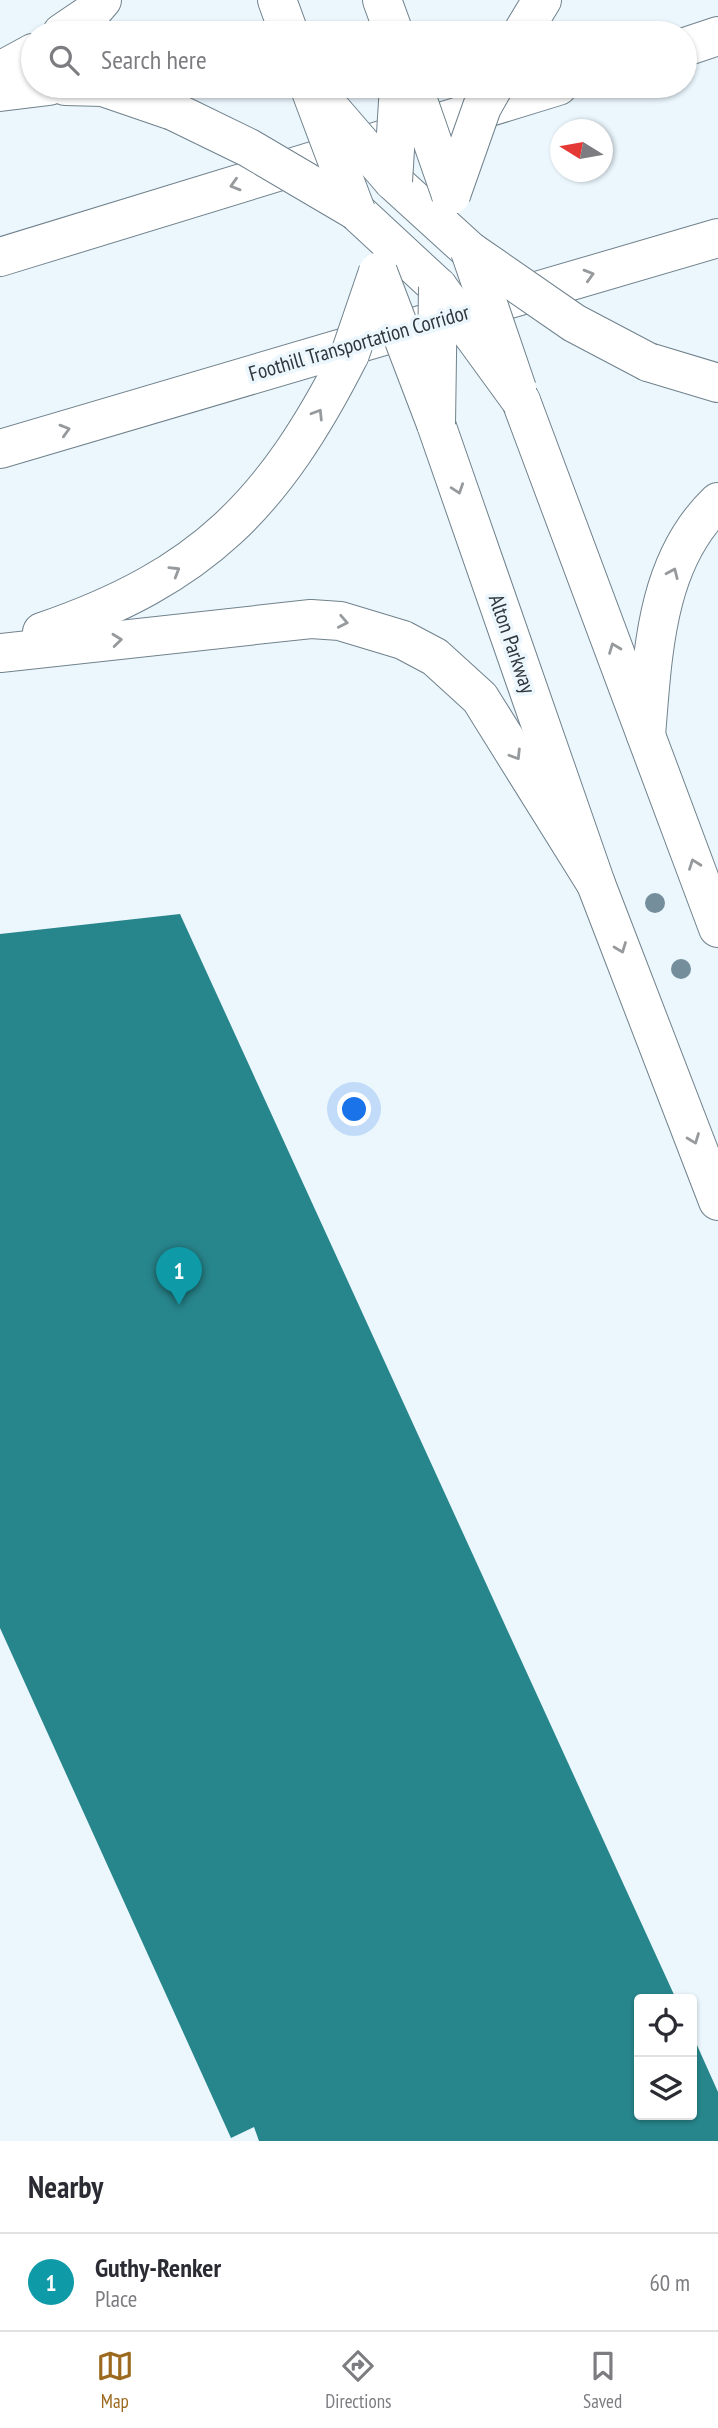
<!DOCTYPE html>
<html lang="en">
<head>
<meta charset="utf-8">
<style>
	body { margin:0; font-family:"PT Sans Narrow",sans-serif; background:#f7f7f7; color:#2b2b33 }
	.controls { position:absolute; right:21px; bottom:21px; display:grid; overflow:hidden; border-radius:7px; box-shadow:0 2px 5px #0004 }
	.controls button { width:63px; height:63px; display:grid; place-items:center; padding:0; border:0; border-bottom:2px solid #e1e1e2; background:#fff; color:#2b2b33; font:35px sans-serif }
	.compass { position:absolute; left:550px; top:119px; width:63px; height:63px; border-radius:50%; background:#fff; box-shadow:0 2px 5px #0004; rotate:281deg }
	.you { position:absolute; left:355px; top:1110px; width:24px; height:24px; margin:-18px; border:5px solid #fff; border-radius:50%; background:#1a73e8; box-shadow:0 0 0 10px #1a73e833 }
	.badge { display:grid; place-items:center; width:46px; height:46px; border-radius:50%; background:#9c6a1f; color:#fff; font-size:23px; font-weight:700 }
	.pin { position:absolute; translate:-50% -58px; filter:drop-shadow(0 2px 4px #0008) }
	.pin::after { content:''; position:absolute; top:37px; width:24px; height:21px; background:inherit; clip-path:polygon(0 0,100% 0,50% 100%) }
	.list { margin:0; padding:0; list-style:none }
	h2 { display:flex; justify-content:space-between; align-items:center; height:91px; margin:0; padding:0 28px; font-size:30px }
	h2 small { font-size:23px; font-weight:400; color:#7c7c81 }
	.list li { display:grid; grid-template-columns:46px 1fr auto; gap:21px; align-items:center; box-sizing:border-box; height:98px; padding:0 28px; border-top:2px solid #e1e1e2 }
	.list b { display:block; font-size:26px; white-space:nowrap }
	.list p { margin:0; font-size:23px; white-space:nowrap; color:#7c7c81 }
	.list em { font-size:23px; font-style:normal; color:#7c7c81 }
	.icon { flex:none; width:38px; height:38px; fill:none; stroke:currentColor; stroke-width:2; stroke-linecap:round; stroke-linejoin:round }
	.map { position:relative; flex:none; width:718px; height:2141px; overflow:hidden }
	.search { position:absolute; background:#fff; box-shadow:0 2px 5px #0004; left:21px; right:21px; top:21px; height:77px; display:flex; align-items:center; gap:18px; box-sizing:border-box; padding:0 24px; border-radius:38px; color:#7c7c81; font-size:26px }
	.sheet { height:189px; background:#fff }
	nav { display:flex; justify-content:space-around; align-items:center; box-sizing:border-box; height:98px; border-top:2px solid #e1e1e2; background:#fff; font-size:19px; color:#7c7c81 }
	nav a { display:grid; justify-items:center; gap:4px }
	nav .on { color:#9c6a1f }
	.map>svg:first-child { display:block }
	.building { fill:#27868c }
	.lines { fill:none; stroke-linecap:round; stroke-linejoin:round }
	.major-casing { stroke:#70828c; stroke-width:40 }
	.highway-casing { stroke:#70828c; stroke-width:40 }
	.major { stroke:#fff; stroke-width:38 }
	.highway { stroke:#fff; stroke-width:38 }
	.major-bridge-casing { stroke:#70828c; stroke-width:40; stroke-linecap:butt }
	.highway-bridge-casing { stroke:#70828c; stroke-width:40; stroke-linecap:butt }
	.major-bridge { stroke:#fff; stroke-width:38 }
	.highway-bridge { stroke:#fff; stroke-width:38 }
	.tree { fill:#748e9c }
	.oneway { stroke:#969a9c }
	.labels { text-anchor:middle; stroke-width:7; stroke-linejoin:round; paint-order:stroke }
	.street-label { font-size:21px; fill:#2e363a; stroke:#ebf6fd }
</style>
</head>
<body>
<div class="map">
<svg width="718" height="2141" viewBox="0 0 718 2141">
	<rect width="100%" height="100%" fill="#ebf6fd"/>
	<!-- building -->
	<path class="building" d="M180,914L676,1999H639V2115H692V2034L718,2092V2141H259L254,2127L231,2138L0,1628V934Z"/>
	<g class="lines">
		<defs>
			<g id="major">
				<path d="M277,0L289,33"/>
				<path d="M382,0L394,33"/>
				<path d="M521,401L718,928"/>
				<path d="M436,424L596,884L718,1201"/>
			</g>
			<g id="highway">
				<path d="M62,33L90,14L102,0"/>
				<path d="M522,33L542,0"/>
				<path d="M685,47L718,36"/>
				<path d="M0,71L33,53"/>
				<path d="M65,86L103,87L173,111"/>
				<path d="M0,92L49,86"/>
				<path d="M393,181L470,251"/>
				<path d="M356,211L438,287"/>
				<path d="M0,257L558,86"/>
				<path d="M506,300L718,238"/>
				<path d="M648,362L718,383"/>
				<path d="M0,449L431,322"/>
				<path d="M42,632C203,577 274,504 350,354"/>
				<path d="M0,653L311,619L340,621L403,640L435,657L457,677L480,698L596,884"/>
				<path d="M646,735C653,654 655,562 718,502"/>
			</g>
		</defs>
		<!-- major casing -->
		<use href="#major" class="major-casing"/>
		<!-- highway casing -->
		<use href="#highway" class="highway-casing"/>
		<!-- major -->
		<use href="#major" class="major"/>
		<!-- highway -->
		<use href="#highway" class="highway"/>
		<defs>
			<g id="major-bridge">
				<path d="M309,86L356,211"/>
				<path d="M413,86L451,195"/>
				<path d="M470,251L517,389"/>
				<path d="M378,272L436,424"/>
			</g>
			<g id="highway-bridge">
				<path d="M311,86L393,181"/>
				<path d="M173,111L249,148L356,211"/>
				<path d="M393,181L399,86"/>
				<path d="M451,195L482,107L494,86"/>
				<path d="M470,251L574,323L648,362"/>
				<path d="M438,287L521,401"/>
				<path d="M350,354L378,272"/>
				<path d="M436,424L438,287"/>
			</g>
		</defs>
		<!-- major-bridge casing -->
		<use href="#major-bridge" class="major-bridge-casing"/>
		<!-- highway-bridge casing -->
		<use href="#highway-bridge" class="highway-bridge-casing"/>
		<!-- major-bridge -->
		<use href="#major-bridge" class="major-bridge"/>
		<!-- highway-bridge -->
		<use href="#highway-bridge" class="highway-bridge"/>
	</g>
	<!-- trees -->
	<g class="tree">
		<circle cx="655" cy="903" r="10"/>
		<circle cx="681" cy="969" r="10"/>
	</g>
	<!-- one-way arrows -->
	<defs><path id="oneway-chevron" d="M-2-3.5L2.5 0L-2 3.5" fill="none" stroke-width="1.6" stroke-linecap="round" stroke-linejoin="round" transform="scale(1.75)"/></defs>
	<g class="oneway">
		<use href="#oneway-chevron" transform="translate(235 185) rotate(163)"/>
		<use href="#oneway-chevron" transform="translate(589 275) rotate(-16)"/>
		<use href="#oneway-chevron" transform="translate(318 414) rotate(-58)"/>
		<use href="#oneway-chevron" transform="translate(65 430) rotate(-16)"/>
		<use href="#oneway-chevron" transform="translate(458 489) rotate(71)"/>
		<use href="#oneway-chevron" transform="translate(175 571) rotate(-31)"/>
		<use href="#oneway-chevron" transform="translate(673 573) rotate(-66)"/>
		<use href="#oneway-chevron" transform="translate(343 622) rotate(11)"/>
		<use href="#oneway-chevron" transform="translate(117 640) rotate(-6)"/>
		<use href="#oneway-chevron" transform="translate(614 648) rotate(-111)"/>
		<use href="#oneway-chevron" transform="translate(516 755) rotate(58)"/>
		<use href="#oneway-chevron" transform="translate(694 864) rotate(-110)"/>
		<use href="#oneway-chevron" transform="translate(621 948) rotate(69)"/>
		<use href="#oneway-chevron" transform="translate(694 1139) rotate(69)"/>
	</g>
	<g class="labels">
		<!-- street labels -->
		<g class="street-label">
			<text transform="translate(359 343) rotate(-16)" y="7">Foothill Transportation Corridor</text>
			<text transform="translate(512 644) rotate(71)" y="7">Alton Parkway</text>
		</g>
	</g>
</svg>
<div class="controls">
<button><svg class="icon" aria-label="locate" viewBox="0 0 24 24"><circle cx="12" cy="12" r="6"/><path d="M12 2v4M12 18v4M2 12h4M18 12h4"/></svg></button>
<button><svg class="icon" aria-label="layers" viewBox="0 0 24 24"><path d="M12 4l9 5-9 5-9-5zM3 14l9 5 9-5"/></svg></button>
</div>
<svg class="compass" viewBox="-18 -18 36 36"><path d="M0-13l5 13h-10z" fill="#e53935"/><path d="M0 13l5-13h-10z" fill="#7c7c81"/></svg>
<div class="you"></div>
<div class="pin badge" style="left:179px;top:1305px;background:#0f9aa8">1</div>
<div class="search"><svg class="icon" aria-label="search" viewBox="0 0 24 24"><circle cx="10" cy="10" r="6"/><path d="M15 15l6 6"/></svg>Search here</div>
</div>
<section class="sheet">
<h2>Nearby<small></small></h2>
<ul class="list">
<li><span class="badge" style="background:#0f9aa8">1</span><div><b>Guthy-Renker</b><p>Place</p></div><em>60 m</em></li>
</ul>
</section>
<nav>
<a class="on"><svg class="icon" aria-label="map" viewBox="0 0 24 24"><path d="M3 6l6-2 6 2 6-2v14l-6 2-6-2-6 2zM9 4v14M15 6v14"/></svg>Map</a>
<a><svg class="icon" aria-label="directions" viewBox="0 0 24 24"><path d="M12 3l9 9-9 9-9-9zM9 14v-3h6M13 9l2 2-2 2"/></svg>Directions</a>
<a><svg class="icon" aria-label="saved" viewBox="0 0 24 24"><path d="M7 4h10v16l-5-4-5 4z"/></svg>Saved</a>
</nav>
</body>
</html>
